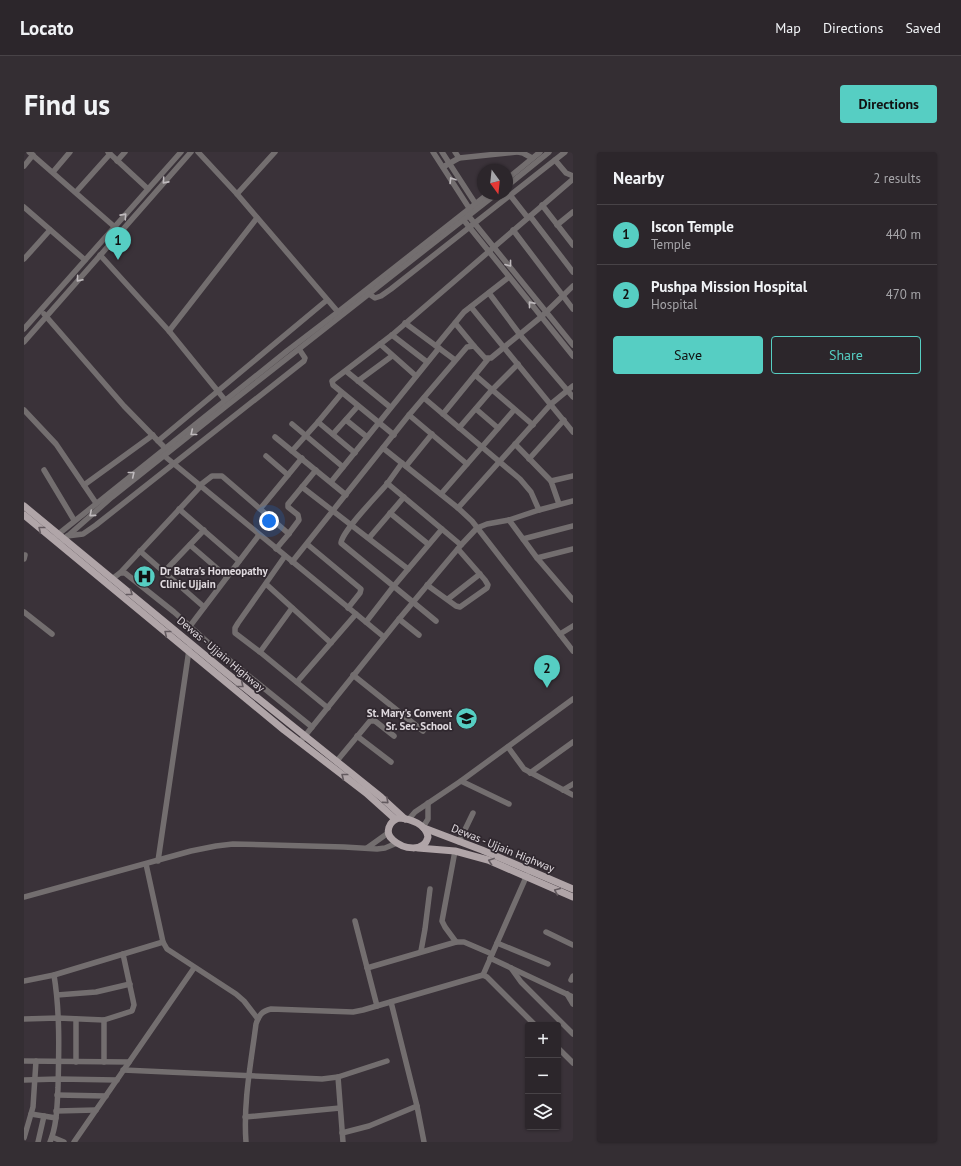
<!DOCTYPE html>
<html lang="en">
<head>
<meta charset="utf-8">
<style>
	body { margin:0; font-family:"PT Sans",sans-serif; background:#342e33; color:#f1f3f6 }
	.controls { position:absolute; right:12px; bottom:12px; display:grid; overflow:hidden; border-radius:4px; box-shadow:0 1px 3px #0004 }
	.controls button { width:36px; height:36px; display:grid; place-items:center; padding:0; border:0; border-bottom:1px solid #484347; background:#2c262b; color:#f1f3f6; font:20px sans-serif }
	.compass { position:absolute; left:453px; top:12px; width:36px; height:36px; border-radius:50%; background:#2c262b; box-shadow:0 1px 3px #0004; rotate:165deg }
	.you { position:absolute; left:245px; top:369px; width:14px; height:14px; margin:-10px; border:3px solid #fff; border-radius:50%; background:#1a73e8; box-shadow:0 0 0 6px #1a73e833 }
	.badge { display:grid; place-items:center; width:26px; height:26px; border-radius:50%; background:#56cec3; color:#111; font-size:13px; font-weight:700 }
	.pin { position:absolute; translate:-50% -33px; filter:drop-shadow(0 1px 2px #0008) }
	.pin::after { content:''; position:absolute; top:21px; width:14px; height:12px; background:inherit; clip-path:polygon(0 0,100% 0,50% 100%) }
	.list { margin:0; padding:0; list-style:none }
	h2 { display:flex; justify-content:space-between; align-items:center; height:52px; margin:0; padding:0 16px; font-size:17px }
	h2 small { font-size:13px; font-weight:400; color:#a6a5a9 }
	.list li { display:grid; grid-template-columns:26px 1fr auto; gap:12px; align-items:center; box-sizing:border-box; height:60px; padding:0 16px; border-top:1px solid #484347 }
	.list b { display:block; font-size:15px; white-space:nowrap }
	.list p { margin:0; font-size:13px; white-space:nowrap; color:#a6a5a9 }
	.list em { font-size:13px; font-style:normal; color:#a6a5a9 }
	.actions { display:flex; gap:8px; padding:12px 16px }
	.actions a { flex:1; padding:9px 0; border:1px solid #56cec3; border-radius:4px; text-align:center; font-size:14px; color:#56cec3 }
	.actions .main { background:#56cec3; color:#111 }
	.icon { flex:none; width:22px; height:22px; fill:none; stroke:currentColor; stroke-width:2; stroke-linecap:round; stroke-linejoin:round }
	.map { position:relative; flex:none; width:549px; height:990px; overflow:hidden; border-radius:4px }
	header { display:flex; align-items:center; gap:24px; box-sizing:border-box; height:56px; padding:0 20px; background:#2c262b; border-bottom:1px solid #484347 }
	header strong { font-size:19px }
	nav { display:flex; gap:22px; margin-inline-start:auto; font-size:14px }
	.intro { display:flex; align-items:center; justify-content:space-between; box-sizing:border-box; height:96px; padding:0 24px }
	h1 { margin:0; font-size:28px }
	.button { padding:10px 18px; border-radius:4px; background:#56cec3; color:#111; font-size:14px; font-weight:700 }
	main { display:flex; gap:24px; padding:0 24px }
	aside { flex:1; background:#2c262b; border-radius:4px; box-shadow:0 1px 3px #0004 }
	.map>svg:first-child { display:block }
	.lines { fill:none; stroke-linecap:round; stroke-linejoin:round }
	.minor { stroke:#736e6f; stroke-width:5.5 }
	.major { stroke:#b0a5a8; stroke-width:7 }
	.oneway { stroke:#bfbabd }
	.oneway2 { stroke:#635a5f }
	.labels { text-anchor:middle; stroke-width:3.5; stroke-linejoin:round; paint-order:stroke }
	.poi-label { font-size:11px; font-weight:bold; fill:#e0dadf; stroke:#30282f; text-anchor:start }
	.street-label { font-size:11px; fill:#e0dadf; stroke:#30282f }
</style>
</head>
<body>
<header>
<strong>Locato</strong>
<nav><a>Map</a><a>Directions</a><a>Saved</a></nav>
</header>
<div class="intro"><h1>Find us</h1><a class="button">Directions</a></div>
<main>
<div class="map">
<svg width="549" height="990" viewBox="0 0 549 990">
	<rect width="100%" height="100%" fill="#3a3239"/>
	<g class="lines">
		<!-- minor -->
		<g class="minor">
			<path d="M5,0L93,77"/>
			<path d="M84,0L124,37"/>
			<path d="M174,0L213,42L314,160"/>
			<path d="M409,0L447,59"/>
			<path d="M418,0L453,54"/>
			<path d="M431,0L435,6"/>
			<path d="M494,0L499,1L508,6"/>
			<path d="M531,8L542,21L549,24"/>
			<path d="M93,9L101,0"/>
			<path d="M0,14L9,3"/>
			<path d="M419,15L435,6L493,0"/>
			<path d="M29,20L46,0"/>
			<path d="M483,27L516,0"/>
			<path d="M483,34L525,0"/>
			<path d="M52,40L86,2"/>
			<path d="M213,42L251,0"/>
			<path d="M486,43L504,66"/>
			<path d="M518,53L549,93"/>
			<path d="M0,55L61,108"/>
			<path d="M443,62L549,193"/>
			<path d="M506,64L549,120"/>
			<path d="M438,66L549,204"/>
			<path d="M533,73L549,60"/>
			<path d="M489,78L549,157"/>
			<path d="M76,103L145,179L201,248"/>
			<path d="M0,107L26,78"/>
			<path d="M342,140L351,146L357,144L367,137L541,0"/>
			<path d="M465,141L497,184L549,245"/>
			<path d="M447,155L549,280"/>
			<path d="M20,162L100,254L141,296"/>
			<path d="M381,171L431,208"/>
			<path d="M431,171L450,194"/>
			<path d="M0,177L157,0"/>
			<path d="M145,179L233,66"/>
			<path d="M368,183L403,210"/>
			<path d="M0,190L167,0"/>
			<path d="M356,192L392,224"/>
			<path d="M412,194L440,160L485,125"/>
			<path d="M322,219L366,255"/>
			<path d="M451,223L509,273"/>
			<path d="M334,229L368,204"/>
			<path d="M400,246L496,327L507,340L515,358"/>
			<path d="M452,257L474,276"/>
			<path d="M0,258L32,292L72,351"/>
			<path d="M419,262L464,207"/>
			<path d="M385,263L443,312"/>
			<path d="M322,268L343,285"/>
			<path d="M294,270L331,301"/>
			<path d="M268,272L319,315"/>
			<path d="M435,276L466,240L494,212"/>
			<path d="M309,282L334,254"/>
			<path d="M370,283L309,233L308,229L368,183L549,27"/>
			<path d="M251,285L322,343"/>
			<path d="M134,289L303,148"/>
			<path d="M491,292L527,329"/>
			<path d="M359,296L434,356L448,369L549,499"/>
			<path d="M268,299L294,270L318,241"/>
			<path d="M138,302L360,485"/>
			<path d="M242,304L264,323"/>
			<path d="M505,307L540,268"/>
			<path d="M378,311C373,318 368,325 363,332C354,343 318,379 317,391L412,469"/>
			<path d="M382,314L408,282"/>
			<path d="M20,318L50,368"/>
			<path d="M307,330L415,196"/>
			<path d="M363,331L437,393"/>
			<path d="M60,333L129,283"/>
			<path d="M175,334L188,324H198L265,382"/>
			<path d="M278,335L384,417"/>
			<path d="M417,342L490,258"/>
			<path d="M535,352L527,329L549,324"/>
			<path d="M434,356L527,252L549,234"/>
			<path d="M155,357L215,409"/>
			<path d="M236,357L278,306"/>
			<path d="M366,361L404,392"/>
			<path d="M485,368L513,406L549,448"/>
			<path d="M32,384L263,199L314,160L464,42"/>
			<path d="M43,384L59,382L72,373L280,209L281,206L275,197"/>
			<path d="M345,386L380,345"/>
			<path d="M499,387L549,374"/>
			<path d="M38,389L88,345L201,255L472,42"/>
			<path d="M283,392L337,437L336,441L324,456"/>
			<path d="M166,393L203,425"/>
			<path d="M252,397L263,384L275,368L274,363L264,355V352L292,318"/>
			<path d="M116,399L180,455"/>
			<path d="M261,404L214,471L211,476V481L236,500L304,556"/>
			<path d="M513,406L549,397"/>
			<path d="M0,407L1,403"/>
			<path d="M268,410L385,263L443,195L450,194L461,206H467L517,165L549,134"/>
			<path d="M96,421L176,335"/>
			<path d="M139,421L180,378"/>
			<path d="M88,427L96,421H101L150,460L189,495L288,575"/>
			<path d="M242,432L307,491"/>
			<path d="M403,433L432,454L436,455L463,436L464,433L461,428L434,397"/>
			<path d="M424,447L456,422"/>
			<path d="M0,460L28,482"/>
			<path d="M375,467L395,483"/>
			<path d="M342,470L369,435L418,377"/>
			<path d="M166,474L235,383"/>
			<path d="M536,482L549,474"/>
			<path d="M236,500L268,456"/>
			<path d="M329,523L399,579"/>
			<path d="M273,530L332,462"/>
			<path d="M333,584L367,610"/>
			<path d="M276,590L375,467L437,393L453,376L463,372L485,368L515,358L549,349"/>
			<path d="M484,595L500,617L549,643"/>
			<path d="M312,610L346,569H351L370,584"/>
			<path d="M506,621L549,590"/>
			<path d="M437,629L485,652"/>
			<path d="M539,638L549,632"/>
			<path d="M384,668L391,660L437,629L549,547"/>
			<path d="M399,675L404,667V651"/>
			<path d="M435,690L449,661"/>
			<path d="M343,696L364,681"/>
			<path d="M431,699L418,769L421,775L432,790"/>
			<path d="M134,709L166,491"/>
			<path d="M122,712L139,790L143,797L212,842L220,849L234,867"/>
			<path d="M0,745L167,699L192,694L209,692L320,695L353,697L361,696L373,691"/>
			<path d="M331,769L353,854"/>
			<path d="M522,780L549,793"/>
			<path d="M473,791L524,812"/>
			<path d="M397,799L401,777L406,737"/>
			<path d="M466,806L549,845"/>
			<path d="M343,816L432,790H440L468,802"/>
			<path d="M487,816L497,830L549,882"/>
			<path d="M459,823L503,723"/>
			<path d="M547,828L549,824"/>
			<path d="M0,829L30,823L139,790"/>
			<path d="M543,842L549,852"/>
			<path d="M33,843L72,840L106,832"/>
			<path d="M367,850L393,954L400,990"/>
			<path d="M0,867L34,866L80,868L108,859L110,853L109,848L99,802"/>
			<path d="M52,867V910"/>
			<path d="M80,868V910"/>
			<path d="M534,896L549,911"/>
			<path d="M0,909L105,910"/>
			<path d="M99,918L298,927L314,925L363,909"/>
			<path d="M314,925L319,990"/>
			<path d="M0,928L34,927L93,928"/>
			<path d="M33,943L82,944"/>
			<path d="M32,959L72,958"/>
			<path d="M7,962L32,966"/>
			<path d="M221,965L316,956"/>
			<path d="M318,981L345,974L393,954"/>
			<path d="M28,985L40,990"/>
			<path d="M0,986L9,955L12,909"/>
			<path d="M14,990L20,964"/>
			<path d="M26,990C33,973 33,954 34,936C35,898 36,860 30,823"/>
			<path d="M50,990L170,816"/>
			<path d="M222,990C219,951 227,911 232,872C235,863 238,859 247,857L329,860L339,858L459,823L463,825L511,873"/>
		</g>
		<!-- major -->
		<g class="major">
			<path d="M0,354L200,519L357,645L381,667"/>
			<path d="M0,363L260,578L342,641L371,667"/>
			<path d="M375,666C387,667 402,672 404,685C400,701 379,697 369,688C360,681 365,669 375,666Z"/>
			<path d="M400,676L458,698L549,737"/>
			<path d="M394,696L431,699L464,708L549,745"/>
		</g>
	</g>
	<!-- one-way arrows -->
	<defs><path id="oneway-chevron" d="M-2-3.5L2.5 0L-2 3.5" fill="none" stroke-width="1.6" stroke-linecap="round" stroke-linejoin="round"/></defs>
	<g class="oneway">
		<use href="#oneway-chevron" transform="translate(428 28) rotate(-122)"/>
		<use href="#oneway-chevron" transform="translate(141 29) rotate(132)"/>
		<use href="#oneway-chevron" transform="translate(100 64) rotate(-48)"/>
		<use href="#oneway-chevron" transform="translate(485 112) rotate(52)"/>
		<use href="#oneway-chevron" transform="translate(55 127) rotate(131)"/>
		<use href="#oneway-chevron" transform="translate(507 152) rotate(-129)"/>
		<use href="#oneway-chevron" transform="translate(169 281) rotate(141)"/>
		<use href="#oneway-chevron" transform="translate(108 322) rotate(-39)"/>
		<use href="#oneway-chevron" transform="translate(68 362) rotate(140)"/>
	</g>
	<g class="oneway2">
		<use href="#oneway-chevron" transform="translate(17 377) rotate(-141)"/>
		<use href="#oneway-chevron" transform="translate(106 441) rotate(38)"/>
		<use href="#oneway-chevron" transform="translate(143 481) rotate(-141)"/>
		<use href="#oneway-chevron" transform="translate(217 533) rotate(39)"/>
		<use href="#oneway-chevron" transform="translate(320 624) rotate(-142)"/>
		<use href="#oneway-chevron" transform="translate(362 649) rotate(42)"/>
		<use href="#oneway-chevron" transform="translate(467 709) rotate(-160)"/>
		<use href="#oneway-chevron" transform="translate(533 739) rotate(-157)"/>
	</g>
	<!-- icons -->
	<defs>
		<symbol id="hospital-disc" viewBox="-11 -11 22 22"><circle r="9.5" fill="#56cec3" stroke="#30282f"/><path d="M-5-5h3v3.5h4V-5h3V5h-3V1.5h-4V5h-3Z" fill="#111"/></symbol>
		<symbol id="school-disc" viewBox="-11 -11 22 22"><circle r="9.5" fill="#56cec3" stroke="#30282f"/><path d="M0-5L7-2L0 1L-7-2ZM-4 1L0 2.5L4 1V4Q0 6-4 4Z" fill="#111"/></symbol>
	</defs>
	<g fill-rule="evenodd">
		<use href="#hospital-disc" x="108" y="412" width="25" height="25"/>
		<use href="#school-disc" x="430" y="554" width="25" height="25"/>
	</g>
	<g class="labels">
		<!-- poi labels -->
		<g class="poi-label">
			<text x="136" y="423">Dr Batra's Homeopathy<tspan x="136" dy="13">Clinic Ujjain</tspan></text>
			<text x="428" y="565" text-anchor="end">St. Mary's Convent<tspan x="428" dy="13">Sr. Sec. School</tspan></text>
		</g>
		<!-- street labels -->
		<g class="street-label">
			<text transform="translate(197 502) rotate(40)" y="4">Dewas - Ujjain Highway</text>
			<text transform="translate(479 696) rotate(22)" y="4">Dewas - Ujjain Highway</text>
		</g>
	</g>
</svg>
<div class="controls">
<button>+</button>
<button>−</button>
<button><svg class="icon" aria-label="layers" viewBox="0 0 24 24"><path d="M12 4l9 5-9 5-9-5zM3 14l9 5 9-5"/></svg></button>
</div>
<svg class="compass" viewBox="-18 -18 36 36"><path d="M0-13l5 13h-10z" fill="#e53935"/><path d="M0 13l5-13h-10z" fill="#a6a5a9"/></svg>
<div class="you"></div>
<div class="pin badge" style="left:94px;top:108px">1</div>
<div class="pin badge" style="left:523px;top:536px">2</div>
</div>
<aside>
<h2>Nearby<small>2 results</small></h2>
<ul class="list">
<li><span class="badge">1</span><div><b>Iscon Temple</b><p>Temple</p></div><em>440 m</em></li>
<li><span class="badge">2</span><div><b>Pushpa Mission Hospital</b><p>Hospital</p></div><em>470 m</em></li>
</ul>
<div class="actions"><a class="main">Save</a><a>Share</a></div>
</aside>
</main>
</body>
</html>
